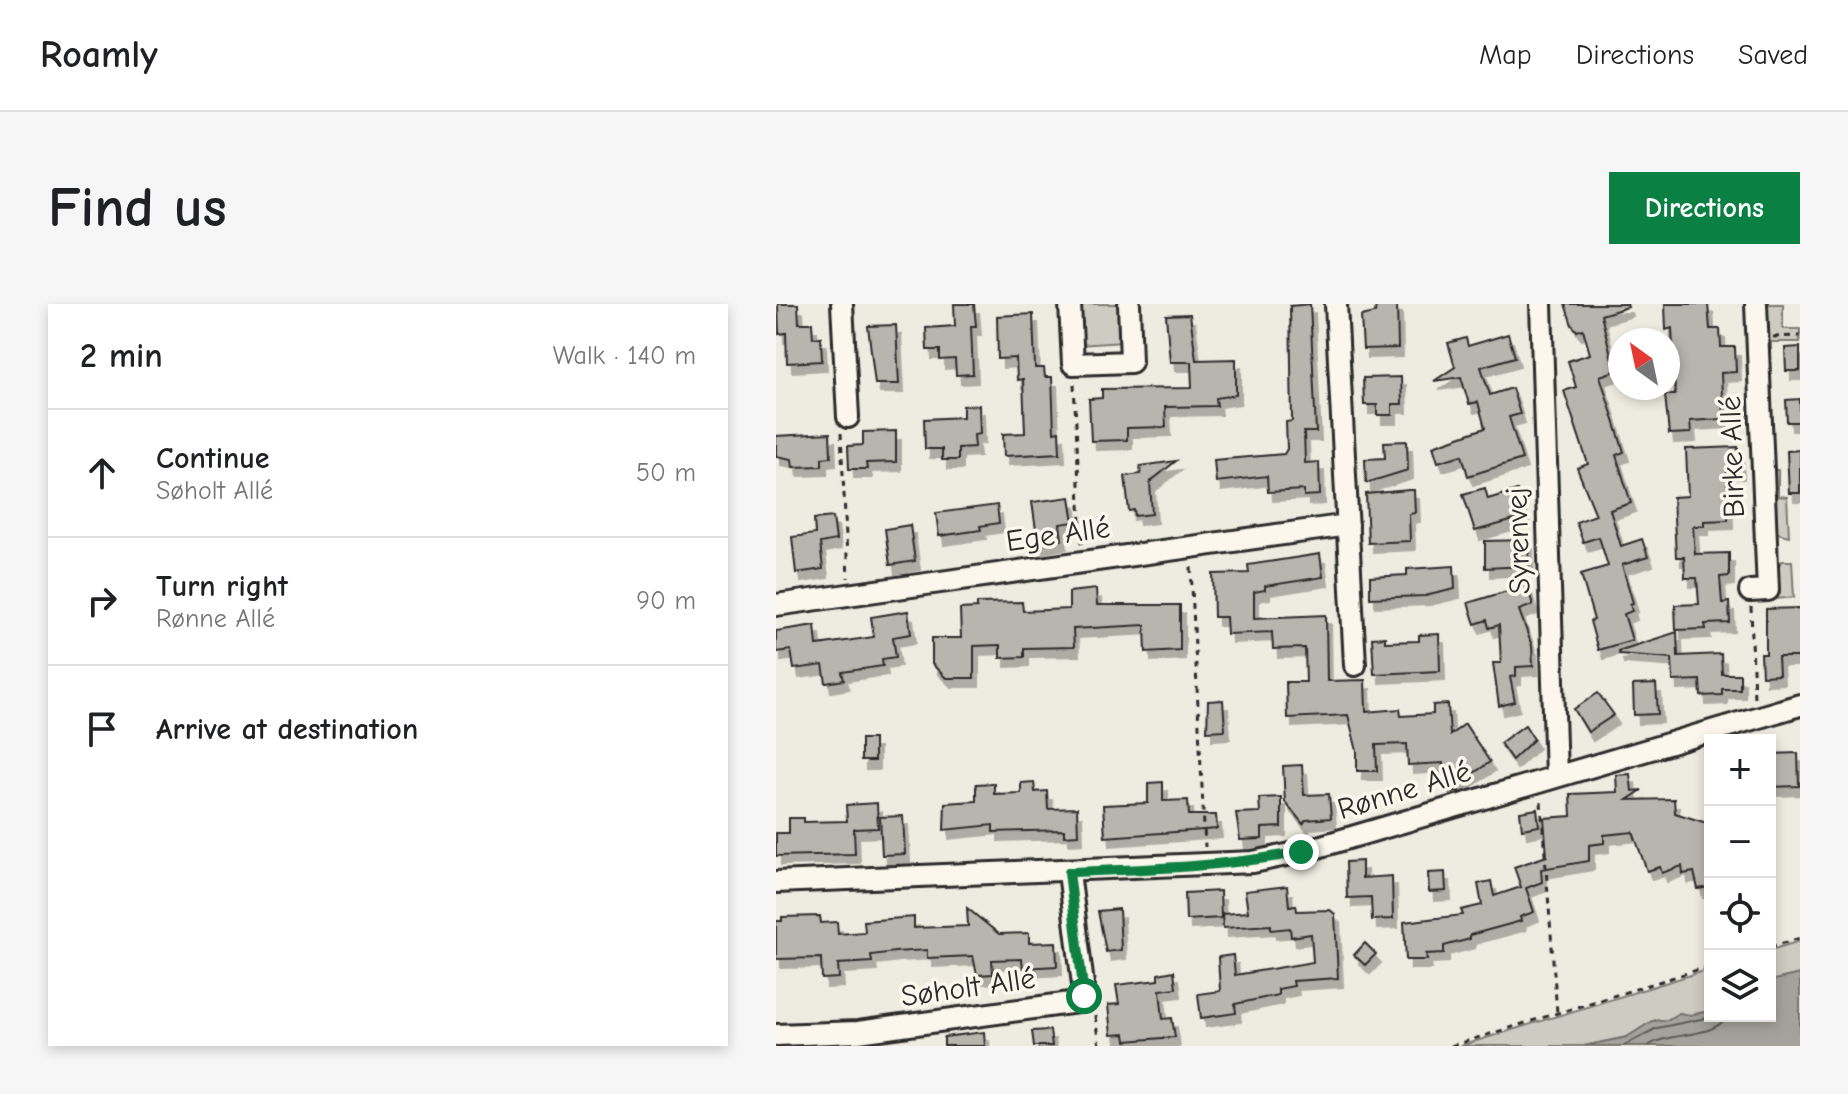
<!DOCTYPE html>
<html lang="en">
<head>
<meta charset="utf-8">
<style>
	body { margin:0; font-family:"Comic Neue",sans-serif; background:#f6f6f6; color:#202124 }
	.controls { position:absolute; right:24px; bottom:24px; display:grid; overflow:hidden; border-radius:0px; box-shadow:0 4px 12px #0003 }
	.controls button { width:72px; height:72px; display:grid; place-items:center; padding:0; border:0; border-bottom:2px solid #e0e0e0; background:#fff; color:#202124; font:40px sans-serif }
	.compass { position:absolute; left:832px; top:24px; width:72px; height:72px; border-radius:50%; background:#fff; box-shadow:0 4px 12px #0003; rotate:327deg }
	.stop { position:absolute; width:24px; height:24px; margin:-18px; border:6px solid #0b8043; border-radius:50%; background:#fff }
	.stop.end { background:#0b8043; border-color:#fff; box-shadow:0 2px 8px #0008 }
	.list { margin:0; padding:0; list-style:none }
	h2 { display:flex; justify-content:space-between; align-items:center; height:104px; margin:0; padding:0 32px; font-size:34px }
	h2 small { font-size:26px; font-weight:400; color:#757577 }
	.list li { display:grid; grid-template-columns:52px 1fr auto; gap:24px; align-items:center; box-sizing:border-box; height:128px; padding:0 32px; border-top:2px solid #e0e0e0 }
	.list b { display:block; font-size:30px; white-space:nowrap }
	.list p { margin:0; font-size:26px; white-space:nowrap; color:#757577 }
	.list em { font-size:26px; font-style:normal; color:#757577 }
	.icon { flex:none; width:44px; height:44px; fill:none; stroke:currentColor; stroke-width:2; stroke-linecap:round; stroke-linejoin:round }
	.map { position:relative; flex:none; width:1024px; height:742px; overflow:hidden; border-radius:0px }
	header { display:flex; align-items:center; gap:48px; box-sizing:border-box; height:112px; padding:0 40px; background:#fff; border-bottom:2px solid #e0e0e0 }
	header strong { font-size:38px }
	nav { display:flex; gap:44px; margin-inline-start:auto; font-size:28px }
	.intro { display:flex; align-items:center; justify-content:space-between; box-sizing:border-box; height:192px; padding:0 48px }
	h1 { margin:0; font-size:56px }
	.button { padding:20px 36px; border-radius:0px; background:#0b8043; color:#fff; font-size:28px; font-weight:700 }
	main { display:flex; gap:48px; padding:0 48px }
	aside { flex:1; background:#fff; border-radius:0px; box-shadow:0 4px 12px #0003 }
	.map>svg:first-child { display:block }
	.green { fill:#cecbc2; stroke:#7c7b76; stroke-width:2 }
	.water { fill:#a4a29a; stroke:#74726e; stroke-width:2 }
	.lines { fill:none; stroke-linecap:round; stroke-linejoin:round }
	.shore { stroke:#5b5b57; stroke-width:2 }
	.building { fill:#b8b5ae; stroke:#2b2b2b; stroke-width:2; filter:url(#shadow) }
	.minor-casing { stroke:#2b2b2b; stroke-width:26 }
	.path { stroke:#2b2b2b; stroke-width:3; stroke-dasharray:6 6; stroke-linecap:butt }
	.minor { stroke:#fbf7ec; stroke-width:20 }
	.route { stroke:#0b8043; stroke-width:10 }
	.labels { text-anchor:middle; stroke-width:7; stroke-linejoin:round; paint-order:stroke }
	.street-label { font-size:30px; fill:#2b2b2b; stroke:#fbf7ec }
</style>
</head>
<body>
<header>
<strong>Roamly</strong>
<nav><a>Map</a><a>Directions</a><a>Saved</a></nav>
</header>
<div class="intro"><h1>Find us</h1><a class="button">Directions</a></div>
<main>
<aside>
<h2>2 min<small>Walk · 140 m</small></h2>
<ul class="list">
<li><svg class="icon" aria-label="ahead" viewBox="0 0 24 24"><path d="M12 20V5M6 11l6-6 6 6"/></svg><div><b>Continue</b><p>Søholt Allé</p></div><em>50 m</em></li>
<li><svg class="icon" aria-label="right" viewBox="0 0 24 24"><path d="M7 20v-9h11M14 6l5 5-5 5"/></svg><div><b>Turn right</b><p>Rønne Allé</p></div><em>90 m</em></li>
<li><svg class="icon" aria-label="arrive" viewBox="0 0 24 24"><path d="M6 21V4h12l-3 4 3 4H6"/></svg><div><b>Arrive at destination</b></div></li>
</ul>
</aside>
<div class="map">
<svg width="1024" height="742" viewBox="0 0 1024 742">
	<defs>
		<filter id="shadow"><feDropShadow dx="5" dy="9" stdDeviation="0" flood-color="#0004"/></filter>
	</defs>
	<rect width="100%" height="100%" fill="#eeebe0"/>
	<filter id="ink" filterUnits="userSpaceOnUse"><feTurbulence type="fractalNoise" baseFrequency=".0125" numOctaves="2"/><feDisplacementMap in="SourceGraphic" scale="16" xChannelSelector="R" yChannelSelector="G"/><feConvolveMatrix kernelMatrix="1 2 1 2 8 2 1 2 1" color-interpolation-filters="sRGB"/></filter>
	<g filter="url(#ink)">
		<!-- green -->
		<g class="green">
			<path d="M301,0H346L347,38L302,41Z"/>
			<path d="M987,0H1007V25H1024V38H995V45L989,44Z"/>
			<path d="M994,166H1002V192L1011,193L1013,232L997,228Z"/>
			<path d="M1006,257H1016L1018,293L1001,295L999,267Z"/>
			<path d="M1024,637V670L994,677V646Z"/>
			<path d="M934,665V707L914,711L903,709L889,717L881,715L851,733L808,742H684Z"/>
		</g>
		<!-- water -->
		<path class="water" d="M1024,670V742H808L851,733L876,717L891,716L903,709L914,711L934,707V712H994V677Z"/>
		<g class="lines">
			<!-- shore -->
			<g class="shore">
				<path d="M847,742L881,724L940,712"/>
				<path d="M872,742C894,727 938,735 951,712"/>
			</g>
		</g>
		<!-- building -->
		<g class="building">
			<path d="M2,0H22L23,19H36L37,34L45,33L46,57L11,59L10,29L3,30Z"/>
			<path d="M178,0H198L200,22H195L197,70L180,71L179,55L164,56V46H151L150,24L179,22Z"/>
			<path d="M534,0L540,128H528L529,159L543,158L544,191L528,192V186L492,188L491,172L440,178L438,156L508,150L511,145L510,118L516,117L514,2Z"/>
			<path d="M600,0H621L622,44L587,45L585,12L599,9Z"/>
			<path d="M789,0H851L852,3L825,11L839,67L824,72L848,148L840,151L855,199L834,206L845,242L866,235L872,253L846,261L857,299L854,300L856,307L848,310L856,336L822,346L814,317L818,316L805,270L832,262L823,233L807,238L800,218L820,211L801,164L812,160L788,87L800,83L792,57L814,50L807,25L801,27L796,21Z"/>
			<path d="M889,0H932L934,25H944L945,43H959L960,68L945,69L947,115L914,117L915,129L893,130L889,91H899L896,24L890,26Z"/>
			<path d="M257,10L259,64H268L269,73H276L278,128L283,127L284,149L228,152L227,130L249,129L247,75L241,76L240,54L222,55L221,12Z"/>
			<path d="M414,10L420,56L460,55V91L440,94L441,102L389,103L390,123L351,124V136L315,137L313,95L326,94V85L416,84L415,58H394L390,11Z"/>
			<path d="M120,21L123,80H99L92,22Z"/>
			<path d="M732,30L739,53L705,63L714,91L736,84L744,110L733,113L746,155L692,172L686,151L662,158L657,142L709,124L702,98L693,100L685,73L658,77L679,63L672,39L690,34L692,42Z"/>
			<path d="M1024,43V67H1010L1009,44Z"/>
			<path d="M625,73L626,100H616V111H601V101H588L587,74Z"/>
			<path d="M1024,95V118H1011L1010,96Z"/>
			<path d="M203,101L204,130L198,131L199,143L182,144V156H166V145H149L148,115L187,113V102Z"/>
			<path d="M120,127V158L90,159L91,165H73L72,142L87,141V128Z"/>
			<path d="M54,129L55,153L46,154V162L17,163L16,155L0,152V132Z"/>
			<path d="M631,137L632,166L590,179L589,155L609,154L608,138Z"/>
			<path d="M962,143L963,166H951L952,216L928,217V222H917L919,250L953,249V272L944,273L946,299L953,298L954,319L929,320L930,325L900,326L899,301L923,300L921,274H909L908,253H900L897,193L912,192L910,145Z"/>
			<path d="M1024,146V189H1013L1011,147Z"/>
			<path d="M400,157L374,178L376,210L359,212L358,206L353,207L349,172L365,170L364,162Z"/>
			<path d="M709,184L712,195L741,186L749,213L699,227L687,190Z"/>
			<path d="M633,186H638L639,209L633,210L634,237L592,239L590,190Z"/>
			<path d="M294,193L298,218L284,220L286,236L262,240L256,198Z"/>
			<path d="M221,201L223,219L204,222L205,226L163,232L160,209Z"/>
			<path d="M57,213L60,236L44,239L47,265L20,269L16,233L39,230L38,215Z"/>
			<path d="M134,221L139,257L114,261L109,225Z"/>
			<path d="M752,236L753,262L709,264V237Z"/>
			<path d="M544,250L547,273L489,282V286L478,288V314L550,311L551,377L589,376L590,408L624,405L625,412L657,410V401L672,400L674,431L689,420L714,458L683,479V487L669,488L667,459L632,461L631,440L600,441L601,467H581V447L572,411L511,414L510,378H530L529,344L497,345L496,328L451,330L450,313H438L437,270L473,269L472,261Z"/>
			<path d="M678,262L679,285L649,292L594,294V273L631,271V265Z"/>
			<path d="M751,281L757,301L743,306L756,342L757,362L740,363V372L734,373L739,398L723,402L717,359H725L723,321L713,324L711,316L699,320L692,299Z"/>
			<path d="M320,285L321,301H404V346L370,348L369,321L297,325L298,343L248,344V353L224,354V341L198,342V374H170L156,360V334H185L184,305L201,304V299L246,298L247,307L293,305V288Z"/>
			<path d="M1024,304V353H1002L1003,371L986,372L985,350H990V305Z"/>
			<path d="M132,307L135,330L117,333L120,353L106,355L107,362L66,368L68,376L50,379L47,361L18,365L15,346L0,348V327L39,321L41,341L98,333L95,313Z"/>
			<path d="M901,328L902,352L945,350L946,370H964V385H946V391L925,392L924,376L897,377L896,354L843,350L842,347Z"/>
			<path d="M663,330L664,367L598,370L596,334L609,333V338L643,337V331Z"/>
			<path d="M880,380L882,410L858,411L857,381Z"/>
			<path d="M822,389L838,411L812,428L798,405Z"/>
			<path d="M447,396L449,426L431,427L432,397Z"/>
			<path d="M749,421L758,435L736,456L724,439Z"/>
			<rect x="85" y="435" width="13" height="22"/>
			<path d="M1022,449L1023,482L994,483V450Z"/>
			<path d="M526,461L528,491L553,490L555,514L530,516L527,520L509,498L507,462Z"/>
			<path d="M854,470L856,487L866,486L851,496L898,495L899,509L934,520V583L922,585L918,568L907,570L906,562L886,569L884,563L871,567L857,528L828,531V539L813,541V557L765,565L766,578L750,584L758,608L744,613L745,617L694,631V635L668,642V649L650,650L651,656H630L628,618L687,611L685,606L706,601L702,580L715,577L718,592L745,583L738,563L771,552L768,514L795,512L794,490L841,488L840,471Z"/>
			<path d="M258,478L259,488L271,487L272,505L301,504L302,531L288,532V526L217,528V521L168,526L169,499L200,497V480L218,479V490L245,489V479Z"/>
			<path d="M387,478V497L412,496L413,511H440L441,525L329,533L327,501L372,499V479Z"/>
			<path d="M505,493V523L486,524V535L464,536L460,509L484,508L483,494Z"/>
			<path d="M101,499L102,524L78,525L79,550L0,552V529H13V514H28V518L71,517L70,501Z"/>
			<path d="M761,505L763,522L746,525L744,508Z"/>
			<path d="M127,512L129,550L106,551L104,513Z"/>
			<path d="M586,557V574L616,572L617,615L596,616L595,593L571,594L570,558Z"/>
			<path d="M669,568L670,587L653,588L652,569Z"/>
			<path d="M511,582L513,602L520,601L521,607L554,606L559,610L562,674L517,677L518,682L502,685V691L459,700L460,709L425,714L422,690L444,687L442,653L457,651L459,671L537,658L535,630L515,633L514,624L495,626V621L447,624L446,610L472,608L469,587Z"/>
			<path d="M444,587L445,614L410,616L409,589Z"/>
			<path d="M191,604L223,630L253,629V639L280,638L281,662L247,664L246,655L216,656L217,670L201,671L197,652L151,654V646L119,648L95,651L96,658L62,660L63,674L46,675L45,654L0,655V617H6V613L44,612L45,619L61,618L62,630L89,628L88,617L138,613V624L192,622Z"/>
			<path d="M343,605L345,646L330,648L322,607Z"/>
			<path d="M589,639L600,650L589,661L578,651Z"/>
			<path d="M398,667L400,684L384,686L387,715L396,714L399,733L350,737L349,730L335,731L332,701L343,700L340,681L382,676V670Z"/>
			<path d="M274,726L276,742H258L256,727Z"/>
			<path d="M208,728L209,742H168V733Z"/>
		</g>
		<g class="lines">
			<defs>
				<g id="minor">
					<path d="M66,0L72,113"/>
					<path d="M294,0L297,60L355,58L353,0"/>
					<path d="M560,0L579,361"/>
					<path d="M765,0L780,472"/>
					<path d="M974,287L992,286L980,0"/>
					<path d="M0,301L572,221"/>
					<path d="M0,578L477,558L525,548L1024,401"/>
					<path d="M0,731L82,728L309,697L293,568"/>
				</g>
			</defs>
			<!-- minor casing -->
			<use href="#minor" class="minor-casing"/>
			<!-- path -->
			<g class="path">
				<path d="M997,33L1024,32"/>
				<path d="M298,80L306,240"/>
				<path d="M65,129L72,274"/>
				<path d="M415,263L429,543"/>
				<path d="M975,303L978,396"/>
				<path d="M765,498L781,709"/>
				<path d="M994,643L1024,634"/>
				<path d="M319,712L323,742"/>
				<path d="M675,742L934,662"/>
			</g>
			<!-- minor -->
			<use href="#minor" class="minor"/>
		</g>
	</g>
	<g class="lines" filter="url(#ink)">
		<!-- route -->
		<path class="route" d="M308,692L293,568C371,565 448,563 525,548"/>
	</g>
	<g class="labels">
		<!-- street labels -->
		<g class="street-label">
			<text transform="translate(956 153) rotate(-92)" y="10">Birke Allé</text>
			<text transform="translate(282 230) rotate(-8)" y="10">Ege Allé</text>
			<text transform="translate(742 237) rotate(-92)" y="10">Syrenvej</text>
			<text transform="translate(628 486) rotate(-17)" y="10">Rønne Allé</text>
			<text transform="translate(192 683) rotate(-8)" y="10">Søholt Allé</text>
		</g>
	</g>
</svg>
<div class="controls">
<button>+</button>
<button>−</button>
<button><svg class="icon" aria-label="locate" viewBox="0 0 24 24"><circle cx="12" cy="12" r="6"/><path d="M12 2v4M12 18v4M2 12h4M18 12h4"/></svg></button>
<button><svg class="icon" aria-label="layers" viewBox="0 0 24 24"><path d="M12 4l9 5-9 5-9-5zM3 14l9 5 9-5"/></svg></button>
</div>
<svg class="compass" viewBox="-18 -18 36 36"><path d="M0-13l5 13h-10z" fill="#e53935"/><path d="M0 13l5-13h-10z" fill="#757577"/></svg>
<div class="stop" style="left:308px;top:692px"></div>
<div class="stop end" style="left:525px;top:548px"></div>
</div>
</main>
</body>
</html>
